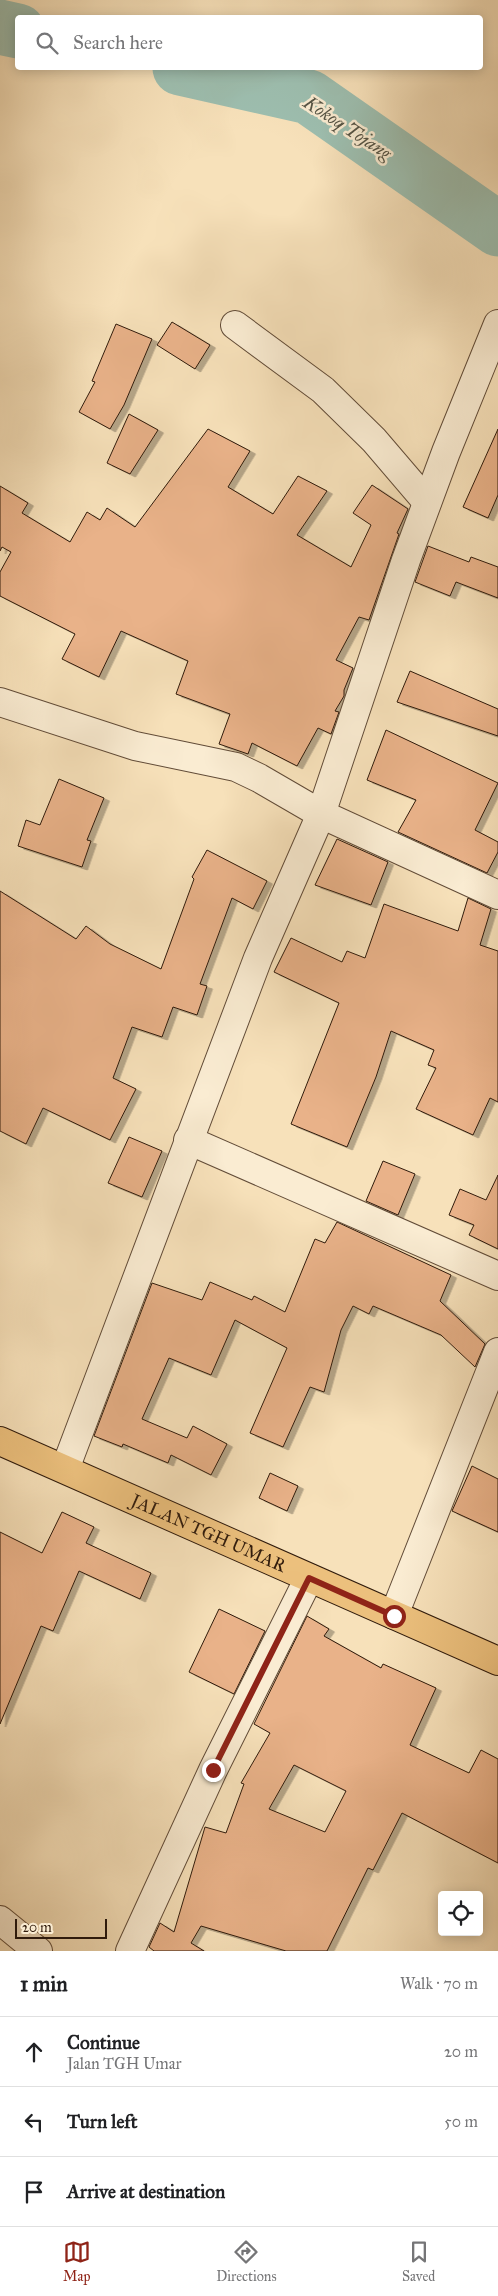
<!DOCTYPE html>
<html lang="en">
<head>
<meta charset="utf-8">
<style>
	body { margin:0; font-family:"IM FELL Great Primer",serif; background:#f2f2f2; color:#202124 }
	.controls { position:absolute; right:15px; bottom:15px; display:grid; overflow:hidden; border-radius:5px; box-shadow:0 2px 12px #0003 }
	.controls button { width:45px; height:45px; display:grid; place-items:center; padding:0; border:0; border-bottom:1px solid #e0e0e0; background:#fff; color:#202124; font:25px sans-serif }
	.scale { position:absolute; left:15px; bottom:12px; width:92px; box-sizing:border-box; padding-left:5px; border:2px solid #301b0c; border-top:0; font-size:14px; line-height:18px; white-space:nowrap; color:#301b0c; -webkit-text-stroke:4px #faecd2; paint-order:stroke }
	.stop { position:absolute; width:15px; height:15px; margin:-11px; border:4px solid #8f2418; border-radius:50%; background:#fff }
	.stop.end { background:#8f2418; border-color:#fff; box-shadow:0 1px 5px #0008 }
	.list { margin:0; padding:0; list-style:none }
	h2 { display:flex; justify-content:space-between; align-items:center; height:65px; margin:0; padding:0 20px; font-size:21px }
	h2 small { font-size:16px; font-weight:400; color:#757577 }
	.list li { display:grid; grid-template-columns:32px 1fr auto; gap:15px; align-items:center; box-sizing:border-box; height:70px; padding:0 20px; border-top:1px solid #e0e0e0 }
	.list b { display:block; font-size:19px; white-space:nowrap }
	.list p { margin:0; font-size:16px; white-space:nowrap; color:#757577 }
	.list em { font-size:16px; font-style:normal; color:#757577 }
	.icon { flex:none; width:28px; height:28px; fill:none; stroke:currentColor; stroke-width:2; stroke-linecap:round; stroke-linejoin:round }
	.map { position:relative; flex:none; width:498px; height:1951px; overflow:hidden }
	.search { position:absolute; background:#fff; box-shadow:0 2px 12px #0003; left:15px; right:15px; top:15px; height:55px; display:flex; align-items:center; gap:12px; box-sizing:border-box; padding:0 18px; border-radius:5px; color:#757577; font-size:19px }
	.sheet { height:275px; background:#fff }
	nav { display:flex; justify-content:space-around; align-items:center; box-sizing:border-box; height:70px; border-top:1px solid #e0e0e0; background:#fff; font-size:14px; color:#757577 }
	nav a { display:grid; justify-items:center; gap:2px }
	nav .on { color:#8f2418 }
	.map>svg:first-child { display:block }
	.lines { fill:none; stroke-linecap:round; stroke-linejoin:round }
	.river { stroke:#9dbeaf; stroke-width:55 }
	.building { fill:#e9b289; stroke:#301b0c; fill-rule:evenodd; filter:url(#shadow) }
	.minor-casing { stroke:#624c38; stroke-width:30 }
	.major-casing { stroke:#301b0c; stroke-width:30 }
	.minor { stroke:#faecd2; stroke-width:28 }
	.major { stroke:#ecc07d; stroke-width:28 }
	.route { stroke:#8f2418; stroke-width:6 }
	.labels { text-anchor:middle; stroke-width:5; stroke-linejoin:round; paint-order:stroke }
	.street-label { font-size:18px; fill:#301b0c; stroke:#faecd2 }
	.water-label { font-size:19px; font-style:italic; fill:#565445; stroke:#faecd2 }
</style>
</head>
<body>
<div class="map">
<svg width="498" height="1951" viewBox="0 0 498 1951">
	<defs>
		<filter id="shadow"><feDropShadow dx="5.5" dy="3" stdDeviation="0" flood-color="#0004"/></filter>
	</defs>
	<rect width="100%" height="100%" fill="#f7e1ba"/>
	<filter id="stains"><feTurbulence type="fractalNoise" baseFrequency=".004" numOctaves="4"/><feColorMatrix values="0 0 0 0 .2 0 0 0 0 .09 0 0 0 0 .02 0 0 0 .5 -.17"/></filter>
	<radialGradient id="worn" r=".72"><stop offset=".6" stop-color="#630" stop-opacity="0"/><stop offset="1" stop-color="#630" stop-opacity=".3"/></radialGradient>
	<g class="lines">
		<!-- river -->
		<g class="river">
			<path d="M0,27L18,31"/>
			<path d="M180,68L309,97L498,229"/>
		</g>
	</g>
	<!-- building -->
	<g class="building">
		<path d="M172,322L210,345L195,369L157,345Z"/>
		<path d="M116,324L152,339L124,405L110,429L79,412L95,382L92,381Z"/>
		<path d="M129,414L158,430L130,474L107,463Z"/>
		<path d="M208,429L250,451L228,487L273,514L298,476L327,491L297,535L351,567L371,525L353,513L372,485L408,509L397,533L399,534L369,620L359,617L336,660L353,668L344,690V696L335,711L339,712L331,734L318,728L297,766L252,743L248,754L219,744L230,714L176,694L188,661L121,631L99,677L62,659L75,634L0,596V572L11,552L2,547L0,551V486L28,503L22,513L70,542L87,512L100,520L107,508L135,527Z"/>
		<path d="M498,429V495L488,518L463,507Z"/>
		<path d="M428,546L469,562L471,557L498,567V598L456,582L450,596L415,582Z"/>
		<path d="M410,671L498,709V736L397,702Z"/>
		<path d="M386,730L498,783L475,830L498,842V852L487,873L398,832L416,800L367,780Z"/>
		<path d="M59,779L104,798L87,840L91,841L82,867L18,846L26,820L40,825Z"/>
		<path d="M337,839L388,862L371,905L315,885Z"/>
		<path d="M207,850L267,881L253,909L232,898L200,984L207,986L197,1015L173,1007L162,1037L132,1027L113,1078L136,1089L110,1140L43,1108L26,1144L0,1131V891L76,939L86,926L110,944L161,969L194,879L192,877Z"/>
		<path d="M468,898L491,909L480,945L498,951V1102L490,1098L473,1135L416,1109L436,1068L428,1065L434,1050L391,1031L376,1077L347,1147L291,1124L339,1003L274,972L291,938L342,962L347,951L365,958L384,904L458,931Z"/>
		<path d="M129,1137L162,1151L142,1197L108,1183Z"/>
		<path d="M383,1161L415,1174L398,1215L366,1201Z"/>
		<path d="M498,1175V1249L469,1235L474,1225L449,1215L460,1189L486,1200Z"/>
		<path d="M337,1222L451,1275L440,1301L485,1344L475,1367L441,1335L373,1306L369,1314L353,1306L341,1330L324,1392L310,1387L283,1447L250,1433L287,1348L235,1320L211,1375L169,1358L142,1419L187,1438L193,1426L227,1444L211,1475L171,1455L168,1463L123,1444L122,1447L94,1436L152,1283L202,1300L210,1282L252,1300L254,1296L285,1312L315,1239L325,1243Z"/>
		<path d="M472,1466L498,1479V1532L452,1511Z"/>
		<path d="M270,1473L298,1486L287,1511L259,1498Z"/>
		<path d="M62,1512L94,1527L86,1543L151,1573L140,1599L79,1571L53,1631L41,1626L0,1724V1532L42,1553Z"/>
		<path d="M219,1609L265,1631L234,1694L189,1672Z"/>
		<path d="M307,1616L329,1629L324,1636L381,1668L383,1664L436,1688L410,1745L469,1773L481,1750L498,1759V1863L402,1813L373,1870L368,1868L327,1951H286L201,1926L191,1943L204,1951H154L149,1947L160,1923L174,1932L205,1827L226,1833L244,1784L241,1783L270,1733L254,1724ZM294,1765L346,1791L325,1832L269,1809Z"/>
	</g>
	<g class="lines">
		<defs>
			<g id="minor">
				<path d="M235,325L323,390L374,440L427,502"/>
				<path d="M0,702L135,746L236,767L259,778L321,814L498,895"/>
				<path d="M188,1140L498,1276"/>
				<path d="M65,1469L258,958L321,814L406,560L446,452L498,324"/>
				<path d="M394,1615L498,1352"/>
				<path d="M0,1920L38,1951"/>
				<path d="M130,1951L213,1770L309,1578"/>
			</g>
			<g id="major">
				<path id="s1" d="M0,1441L498,1661"/>
			</g>
		</defs>
		<!-- minor casing -->
		<use href="#minor" class="minor-casing"/>
		<!-- major casing -->
		<use href="#major" class="major-casing"/>
		<!-- minor -->
		<use href="#minor" class="minor"/>
		<!-- major -->
		<use href="#major" class="major"/>
	</g>
	<g class="lines">
		<!-- route -->
		<path class="route" d="M213,1770L309,1578L394,1616"/>
	</g>
	<g class="labels">
		<!-- street labels -->
		<g class="street-label">
			<text dy="6" stroke="none"><textPath href="#s1" startOffset="228">JALAN TGH UMAR</textPath></text>
		</g>
		<!-- water labels -->
		<g class="water-label">
			<text transform="translate(348 127) rotate(33)" y="7">Kokoq Tojang</text>
		</g>
	</g>
	<rect width="100%" height="100%" filter="url(#stains)"/>
	<rect width="100%" height="100%" fill="url(#worn)"/>
</svg>
<div class="controls">
<button><svg class="icon" aria-label="locate" viewBox="0 0 24 24"><circle cx="12" cy="12" r="6"/><path d="M12 2v4M12 18v4M2 12h4M18 12h4"/></svg></button>
</div>
<div class="scale">20 m</div>
<div class="stop" style="left:394px;top:1616px"></div>
<div class="stop end" style="left:213px;top:1770px"></div>
<div class="search"><svg class="icon" aria-label="search" viewBox="0 0 24 24"><circle cx="10" cy="10" r="6"/><path d="M15 15l6 6"/></svg>Search here</div>
</div>
<section class="sheet">
<h2>1 min<small>Walk · 70 m</small></h2>
<ul class="list">
<li><svg class="icon" aria-label="ahead" viewBox="0 0 24 24"><path d="M12 20V5M6 11l6-6 6 6"/></svg><div><b>Continue</b><p>Jalan TGH Umar</p></div><em>20 m</em></li>
<li><svg class="icon" aria-label="left" viewBox="0 0 24 24"><path d="M17 20v-9H6M10 6l-5 5 5 5"/></svg><div><b>Turn left</b></div><em>50 m</em></li>
<li><svg class="icon" aria-label="arrive" viewBox="0 0 24 24"><path d="M6 21V4h12l-3 4 3 4H6"/></svg><div><b>Arrive at destination</b></div></li>
</ul>
</section>
<nav>
<a class="on"><svg class="icon" aria-label="map" viewBox="0 0 24 24"><path d="M3 6l6-2 6 2 6-2v14l-6 2-6-2-6 2zM9 4v14M15 6v14"/></svg>Map</a>
<a><svg class="icon" aria-label="directions" viewBox="0 0 24 24"><path d="M12 3l9 9-9 9-9-9zM9 14v-3h6M13 9l2 2-2 2"/></svg>Directions</a>
<a><svg class="icon" aria-label="saved" viewBox="0 0 24 24"><path d="M7 4h10v16l-5-4-5 4z"/></svg>Saved</a>
</nav>
</body>
</html>
